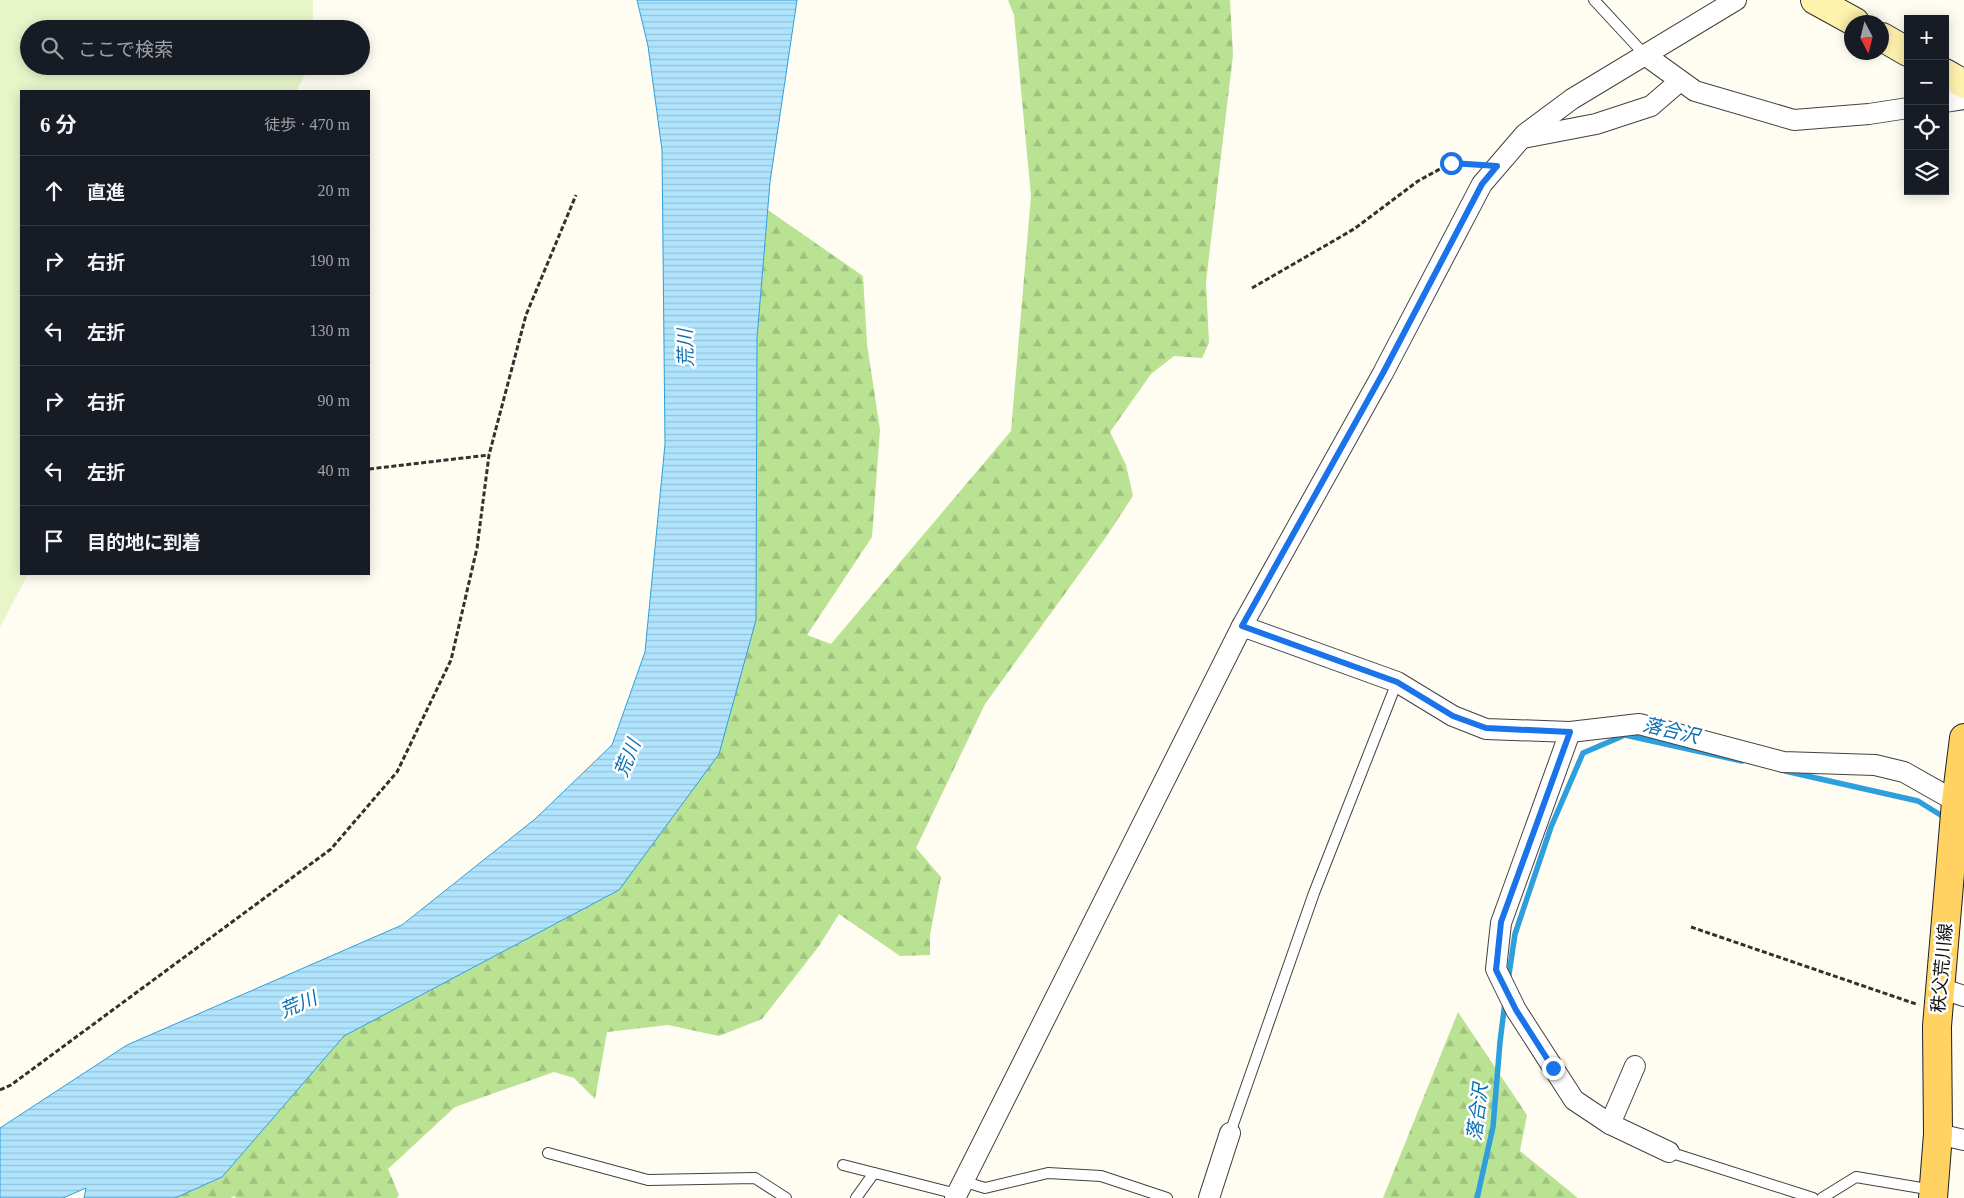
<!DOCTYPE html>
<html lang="ja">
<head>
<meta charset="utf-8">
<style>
	body { margin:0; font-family:"Times New Roman","Noto Sans JP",serif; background:#242831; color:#f1f3f6 }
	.controls { position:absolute; right:15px; top:15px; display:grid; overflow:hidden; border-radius:0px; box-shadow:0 2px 12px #0003 }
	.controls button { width:45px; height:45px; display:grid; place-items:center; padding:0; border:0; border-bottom:1px solid #363941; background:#171b24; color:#f1f3f6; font:25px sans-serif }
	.compass { position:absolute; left:1844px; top:15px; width:45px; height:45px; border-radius:50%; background:#171b24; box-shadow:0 2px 12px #0003; rotate:173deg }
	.stop { position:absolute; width:15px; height:15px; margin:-11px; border:4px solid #1a73e8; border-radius:50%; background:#fff }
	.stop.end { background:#1a73e8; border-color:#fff; box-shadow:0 1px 5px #0008 }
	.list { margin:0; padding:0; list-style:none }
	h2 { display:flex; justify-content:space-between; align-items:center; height:65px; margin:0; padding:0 20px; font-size:21px }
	h2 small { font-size:16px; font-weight:400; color:#9ea1a6 }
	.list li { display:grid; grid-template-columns:32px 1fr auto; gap:15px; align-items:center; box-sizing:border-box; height:70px; padding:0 20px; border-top:1px solid #363941 }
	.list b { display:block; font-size:19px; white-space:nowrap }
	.list em { font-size:16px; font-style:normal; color:#9ea1a6 }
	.icon { flex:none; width:28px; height:28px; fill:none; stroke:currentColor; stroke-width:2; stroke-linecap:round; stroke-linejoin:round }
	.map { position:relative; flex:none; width:1964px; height:1198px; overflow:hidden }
	.search { position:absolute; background:#171b24; box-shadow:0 2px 12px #0003; left:20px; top:20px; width:350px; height:55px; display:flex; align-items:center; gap:12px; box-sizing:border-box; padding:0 18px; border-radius:28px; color:#9ea1a6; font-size:19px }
	.panel { position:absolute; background:#171b24; box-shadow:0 2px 12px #0003; left:20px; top:90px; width:350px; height:485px; border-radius:0px }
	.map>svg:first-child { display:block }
	.forest { fill:url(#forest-firs) }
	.pitch { fill:#e8f5c9 }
	.water { fill:url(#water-rules); stroke:#2e9fdd }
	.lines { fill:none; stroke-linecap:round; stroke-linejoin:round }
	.stream { stroke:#2e9fdd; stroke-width:5.5 }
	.lane-casing { stroke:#424242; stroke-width:12 }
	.street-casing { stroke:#424242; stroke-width:22 }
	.secondary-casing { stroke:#313131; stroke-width:30 }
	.primary-casing { stroke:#202020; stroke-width:30 }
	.path { stroke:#313131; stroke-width:3; stroke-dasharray:5 2.5; stroke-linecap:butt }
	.lane { stroke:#fff; stroke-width:10 }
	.street { stroke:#fff; stroke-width:20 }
	.secondary { stroke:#fff2ad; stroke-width:28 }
	.primary { stroke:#ffd262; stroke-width:28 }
	.route { stroke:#1a73e8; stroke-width:6 }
	.labels { text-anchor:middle; stroke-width:5; stroke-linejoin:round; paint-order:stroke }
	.street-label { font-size:18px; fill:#0f0f0f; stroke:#fff }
	.water-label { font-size:19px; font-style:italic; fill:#096fb1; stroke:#fff }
</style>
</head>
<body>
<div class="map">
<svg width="1964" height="1198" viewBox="0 0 1964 1198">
	<defs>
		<pattern id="forest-firs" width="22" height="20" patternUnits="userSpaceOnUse" patternTransform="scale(1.25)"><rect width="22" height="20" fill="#bae293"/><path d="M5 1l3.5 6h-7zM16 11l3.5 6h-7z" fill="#9fc17e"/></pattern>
		<pattern id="water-rules" width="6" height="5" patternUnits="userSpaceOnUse" patternTransform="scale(1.25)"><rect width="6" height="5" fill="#b0e4fd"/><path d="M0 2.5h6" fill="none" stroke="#96c2d8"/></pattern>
	</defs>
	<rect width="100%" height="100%" fill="#fffcf2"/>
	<!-- forest -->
	<g class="forest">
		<path d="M1008,0H1230L1233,55L1206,282L1209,343L1202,358L1174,356L1151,374L1110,432L1126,465L1133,496L1106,537L985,704L916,848L941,877L930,935V955L900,956L839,914L819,946L762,1019L719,1036L668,1025L607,1032L595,1099L574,1078L554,1072L455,1107L388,1169L399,1195L397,1198H236L234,1196L231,1198H175L222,1177L344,1036L619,890L757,338L768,210L863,276L867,344L880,430L872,537L807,635L831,644L1011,431L1031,196L1014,15Z"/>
		<path d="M1458,1012L1527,1115L1520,1151L1578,1198H1383Z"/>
	</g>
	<!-- pitch -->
	<path class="pitch" d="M0,0H313V29H29V66H310L296,91H21V574H28L0,627Z"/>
	<!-- water -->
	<path class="water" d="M637,0H797L770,182L757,338L756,620L719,754L619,890L344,1036L222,1177L175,1198H84L86,1188L63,1198H0V1128L127,1045L402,925L535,819L612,745L645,652L665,444L662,150L648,46Z"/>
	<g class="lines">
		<!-- stream -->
		<g class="stream">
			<path d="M1785,771L1918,801L1947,819"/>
			<path d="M1508,981L1515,934L1551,827L1583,753L1625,735L1742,761"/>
			<path d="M1477,1198L1493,1127L1500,1042L1505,1002"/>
		</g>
		<defs>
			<g id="lane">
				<path d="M1594,0L1645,55"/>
				<path d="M1230,1133L1314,893L1397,682"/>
				<path d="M1669,1152L1813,1198"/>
				<path d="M548,1153L648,1180L755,1178L786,1198"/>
				<path d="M843,1165L957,1194"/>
				<path d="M962,1181L985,1188L1048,1173L1101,1176L1167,1198"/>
				<path d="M856,1198L874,1173"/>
				<path d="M1822,1198L1856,1177L1933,1190"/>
			</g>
			<g id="street">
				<path d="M1645,55L1695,91L1794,120L1869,114L1908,108"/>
				<path d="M1945,102L1964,99"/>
				<path d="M1523,138L1596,124L1651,106L1680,81"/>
				<path d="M1242,626L1397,682L1453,716L1486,729L1570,732L1639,724L1783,762L1875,765L1904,772L1964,806"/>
				<path d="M1570,732L1501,923L1496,969L1516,1010L1574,1100L1610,1124L1669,1152"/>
				<path d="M1940,988L1964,996"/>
				<path d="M1610,1124L1635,1066"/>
				<path d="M1938,1134L1964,1140"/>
				<path d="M955,1198L1242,626L1383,373L1482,184L1525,134L1572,99L1736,0"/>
				<path d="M1209,1198L1230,1133"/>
			</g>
			<g id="secondary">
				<path d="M1815,0L1855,22"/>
				<path d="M1882,37L1908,52"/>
				<path d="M1945,73L1964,84"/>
			</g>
			<path id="primary" d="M1933,1198L1938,1134L1937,1026L1956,802L1964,738"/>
		</defs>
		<!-- lane casing -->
		<use href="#lane" class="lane-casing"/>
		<!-- street casing -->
		<use href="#street" class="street-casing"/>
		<!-- secondary casing -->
		<use href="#secondary" class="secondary-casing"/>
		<!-- primary casing -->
		<use href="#primary" class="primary-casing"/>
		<!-- path -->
		<g class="path">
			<path d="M1252,288L1354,229L1418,181L1451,163L1475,165"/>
			<path d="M369,469L489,455"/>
			<path d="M1691,927L1916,1004"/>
			<path d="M0,1090L11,1085L331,849L397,772L451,660L477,548L489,455L526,315L576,195"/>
		</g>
		<!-- lane -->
		<use href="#lane" class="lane"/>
		<!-- street -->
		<use href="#street" class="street"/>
		<!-- secondary -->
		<use href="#secondary" class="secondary"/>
		<!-- primary -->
		<use href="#primary" class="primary"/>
	</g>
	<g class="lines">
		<!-- route -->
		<path class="route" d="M1451,163L1497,166L1482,184L1383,373L1242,626L1397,682L1453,716L1486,728L1570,732L1501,922L1496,970L1516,1010L1553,1068"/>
	</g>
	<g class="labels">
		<!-- street labels -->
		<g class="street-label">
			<text transform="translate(1942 968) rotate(-85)" y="6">秩父荒川線</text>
		</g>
		<!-- water labels -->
		<g class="water-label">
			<text transform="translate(685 348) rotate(-92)" y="7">荒川</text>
			<text transform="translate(1671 730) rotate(13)" y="7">落合沢</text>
			<text transform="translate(627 758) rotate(-68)" y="7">荒川</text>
			<text transform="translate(298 1004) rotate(-23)" y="7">荒川</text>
			<text transform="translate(1477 1112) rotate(-83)" y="7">落合沢</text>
		</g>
	</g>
</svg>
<div class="controls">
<button>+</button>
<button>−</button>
<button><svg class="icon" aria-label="locate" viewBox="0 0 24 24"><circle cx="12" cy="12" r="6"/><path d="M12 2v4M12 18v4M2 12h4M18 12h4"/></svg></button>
<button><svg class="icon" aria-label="layers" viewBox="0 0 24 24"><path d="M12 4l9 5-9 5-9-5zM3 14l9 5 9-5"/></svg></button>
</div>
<svg class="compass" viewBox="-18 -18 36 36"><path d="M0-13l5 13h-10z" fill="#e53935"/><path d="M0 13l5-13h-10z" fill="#9ea1a6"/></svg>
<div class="stop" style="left:1451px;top:163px"></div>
<div class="stop end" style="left:1553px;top:1068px"></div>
<div class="search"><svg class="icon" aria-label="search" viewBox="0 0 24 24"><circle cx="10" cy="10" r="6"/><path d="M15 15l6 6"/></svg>ここで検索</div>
<section class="panel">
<h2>6 分<small>徒歩 · 470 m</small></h2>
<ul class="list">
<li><svg class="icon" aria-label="ahead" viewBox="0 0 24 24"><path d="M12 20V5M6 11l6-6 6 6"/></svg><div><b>直進</b></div><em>20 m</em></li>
<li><svg class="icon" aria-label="right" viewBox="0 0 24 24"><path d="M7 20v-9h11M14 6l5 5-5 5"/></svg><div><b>右折</b></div><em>190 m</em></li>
<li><svg class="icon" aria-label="left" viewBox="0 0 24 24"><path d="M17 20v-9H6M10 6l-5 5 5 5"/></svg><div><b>左折</b></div><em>130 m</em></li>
<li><svg class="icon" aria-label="right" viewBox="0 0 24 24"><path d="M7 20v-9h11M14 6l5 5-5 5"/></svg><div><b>右折</b></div><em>90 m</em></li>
<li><svg class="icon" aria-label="left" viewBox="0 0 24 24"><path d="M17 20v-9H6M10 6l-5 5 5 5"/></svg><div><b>左折</b></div><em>40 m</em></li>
<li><svg class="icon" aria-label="arrive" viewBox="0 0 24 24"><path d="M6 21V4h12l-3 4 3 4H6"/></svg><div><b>目的地に到着</b></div></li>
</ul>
</section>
</div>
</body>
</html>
